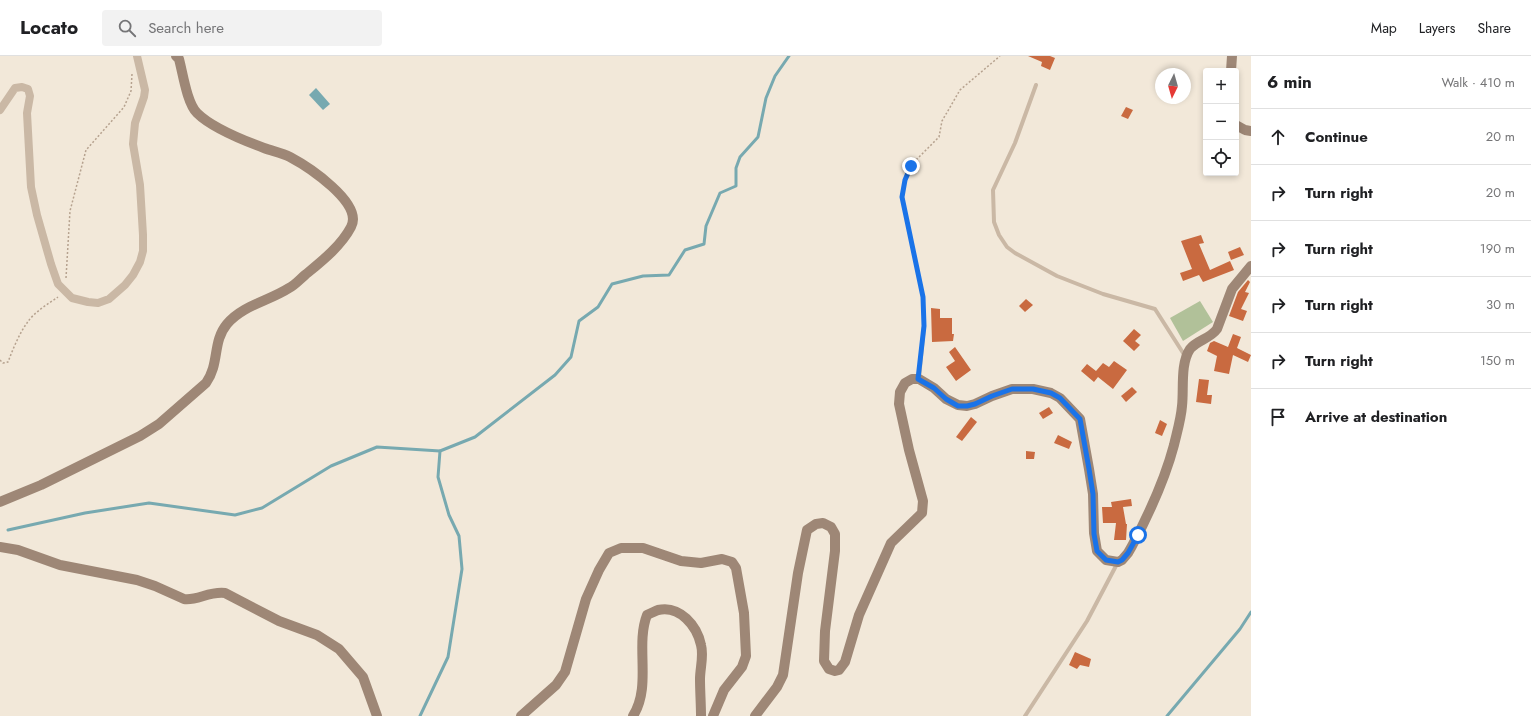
<!DOCTYPE html>
<html lang="en">
<head>
<meta charset="utf-8">
<style>
	body { margin:0; font-family:Jost,sans-serif; background:#f2f2f2; color:#202124 }
	.controls { position:absolute; right:12px; top:12px; display:grid; overflow:hidden; border-radius:4px; box-shadow:0 2px 6px #0003 }
	.controls button { width:36px; height:36px; display:grid; place-items:center; padding:0; border:0; border-bottom:1px solid #e0e0e0; background:#fff; color:#202124; font:20px sans-serif }
	.compass { position:absolute; left:1155px; top:12px; width:36px; height:36px; border-radius:50%; background:#fff; box-shadow:0 2px 6px #0003; rotate:185deg }
	.stop { position:absolute; width:12px; height:12px; margin:-9px; border:3px solid #1a73e8; border-radius:50%; background:#fff }
	.stop.end { background:#1a73e8; border-color:#fff; box-shadow:0 1px 4px #0008 }
	.list { margin:0; padding:0; list-style:none }
	h2 { display:flex; justify-content:space-between; align-items:center; height:52px; margin:0; padding:0 16px; font-size:17px }
	h2 small { font-size:13px; font-weight:400; color:#757577 }
	.list li { display:grid; grid-template-columns:26px 1fr auto; gap:12px; align-items:center; box-sizing:border-box; height:56px; padding:0 16px; border-top:1px solid #e0e0e0 }
	.list b { display:block; font-size:15px; white-space:nowrap }
	.list em { font-size:13px; font-style:normal; color:#757577 }
	.icon { flex:none; width:22px; height:22px; fill:none; stroke:currentColor; stroke-width:2; stroke-linecap:round; stroke-linejoin:round }
	.map { position:relative; flex:none; width:1251px; height:660px; overflow:hidden }
	header { display:flex; align-items:center; gap:24px; box-sizing:border-box; height:56px; padding:0 20px; background:#fff; border-bottom:1px solid #e0e0e0 }
	header strong { font-size:19px }
	nav { display:flex; gap:22px; margin-inline-start:auto; font-size:14px }
	.search { width:280px; height:36px; background:#f2f2f2; display:flex; align-items:center; gap:10px; box-sizing:border-box; padding:0 14px; border-radius:4px; color:#757577; font-size:15px }
	main { display:flex }
	aside { flex:1; background:#fff }
	.map>svg:first-child { display:block }
	.green { fill:#b1c199 }
	.water { fill:#77a9b0 }
	.lines { fill:none; stroke-linecap:round; stroke-linejoin:round }
	.stream { stroke:#77a9b0; stroke-width:3 }
	.building { fill:#c96a40 }
	.path { stroke:#b6a28f; stroke-width:1.5; stroke-dasharray:2 2; stroke-linecap:butt }
	.lane { stroke:#cab8a5; stroke-width:4 }
	.street { stroke:#cab8a5; stroke-width:8 }
	.secondary { stroke:#9e8776; stroke-width:10 }
	.route { stroke:#1a73e8; stroke-width:5 }
</style>
</head>
<body>
<header>
<strong>Locato</strong>
<div class="search"><svg class="icon" aria-label="search" viewBox="0 0 24 24"><circle cx="10" cy="10" r="6"/><path d="M15 15l6 6"/></svg>Search here</div>
<nav><a>Map</a><a>Layers</a><a>Share</a></nav>
</header>
<main>
<div class="map">
<svg width="1251" height="660" viewBox="0 0 1251 660">
	<rect width="100%" height="100%" fill="#f2e8d9"/>
	<!-- green -->
	<path class="green" d="M1200,245L1213,266L1183,285L1170,262Z"/>
	<!-- water -->
	<path class="water" d="M316,32L330,48L323,54L309,39Z"/>
	<g class="lines">
		<!-- stream -->
		<g class="stream">
			<path d="M8,474L85,457L149,447L235,459L262,452L331,410L377,391L440,395L475,381L555,319L571,301L579,265L598,251L612,228L643,220L669,219L685,194L704,188L706,170L720,137L736,130V112L740,101L758,81L766,42L775,20L789,0"/>
			<path d="M420,660L448,601L462,513L459,480L449,459L438,421L440,395"/>
			<path d="M1167,660L1240,573L1251,556"/>
		</g>
	</g>
	<!-- building -->
	<g class="building">
		<path d="M1028,0H1050L1055,2L1050,14L1041,10L1042,6Z"/>
		<path d="M1126,51L1133,54L1128,63L1121,60Z"/>
		<path d="M1201,179L1204,187L1199,188L1210,214L1230,205L1234,214L1203,226L1199,219L1183,225L1180,217L1192,213L1181,185Z"/>
		<path d="M1240,191L1244,199L1231,204L1228,196Z"/>
		<path d="M1248,224L1250,226L1245,236L1249,237L1241,253L1247,255L1243,265L1229,260L1238,236Z"/>
		<path d="M1026,243L1033,249L1025,256L1019,250Z"/>
		<path d="M931,252L940,253V262H952V278H954L953,285L932,286Z"/>
		<path d="M1134,273L1141,279L1135,285L1140,289L1134,295L1123,285Z"/>
		<path d="M1233,278L1241,281L1237,292L1251,299L1248,306L1233,299L1229,318L1214,315L1217,300L1207,295L1210,287L1214,285L1228,291Z"/>
		<path d="M955,291L971,314L956,325L946,311L955,305L949,296Z"/>
		<path d="M1114,305L1127,314L1113,333L1098,321L1094,326L1081,315L1087,308L1096,315L1103,307L1109,311Z"/>
		<path d="M1199,323L1209,324L1207,339H1212L1211,348L1196,346Z"/>
		<path d="M1132,331L1137,336L1126,346L1121,340Z"/>
		<path d="M1049,351L1053,357L1043,363L1039,357Z"/>
		<path d="M971,361L977,366L962,385L956,381Z"/>
		<path d="M1160,364L1167,368L1162,380L1155,377Z"/>
		<path d="M1058,379L1072,386L1069,393L1054,387Z"/>
		<path d="M1026,395L1035,396L1034,403H1026Z"/>
		<path d="M1131,443L1132,450L1123,451L1126,468H1127L1126,484H1114L1116,467H1103L1102,451H1112L1111,446Z"/>
		<path d="M1075,596L1091,603L1089,611L1080,609L1077,613L1069,609Z"/>
	</g>
	<g class="lines">
		<!-- path -->
		<g class="path">
			<path d="M66,222L70,155L86,94L124,51L131,35L132,18"/>
			<path d="M923,262V241L902,141L905,124L911,109L939,81L942,65L960,34L1000,0"/>
			<path d="M0,304L3,307L8,306C13,293 19,278 27,267C34,256 48,248 58,241"/>
		</g>
		<!-- lane -->
		<g class="lane">
			<path d="M1036,29L1015,87L993,134L994,166L999,179L1007,191L1015,197L1057,220L1103,238L1155,253L1185,300"/>
			<path d="M919,322L924,270"/>
			<path d="M1025,660L1087,565L1118,506"/>
		</g>
		<!-- street -->
		<path class="street" d="M0,54L15,32L22,31L28,33L30,40L27,57L31,131L37,159L51,208L58,228L72,242L88,246L98,247L109,243L125,229L133,219L140,206L143,195V179L140,129L133,88L135,67L144,41L145,34L137,0"/>
		<!-- secondary -->
		<g class="secondary">
			<path d="M1231,15L1232,0"/>
			<path d="M1236,69L1245,74L1251,75"/>
			<path d="M0,446L41,429L140,380L159,368L206,327C220,307 212,286 227,268C243,249 269,245 289,232C295,229 300,223 305,219C322,205 341,190 351,171C364,147 307,110 290,101C282,97 272,95 264,92C245,85 211,71 197,57C187,47 183,18 179,3L176,0"/>
			<path d="M0,491L18,494L60,509L137,524L155,530L184,543C197,545 209,535 225,537L279,565L317,579L339,593L363,621L377,660"/>
			<path d="M521,660L556,629L565,616L586,543L599,514L609,497L621,492H643L681,505L701,507L722,503L732,506L736,512L744,557L746,600L742,611L724,634L713,660"/>
			<path d="M633,660C652,630 635,590 647,559C651,557 655,555 658,554C680,549 697,570 701,589C704,600 700,612 700,623C700,635 701,648 701,660"/>
			<path d="M755,660L777,631L783,619L798,517L807,474L816,468L823,467L831,471L835,478V495L825,575L824,605L829,613L835,615L839,614L845,606L859,559L891,487L922,457L923,445L909,394L899,348L900,336L905,327L912,323H919L934,332L946,343L958,349L967,350L975,348L992,340L1012,333H1033L1051,337L1060,342L1080,363L1089,413L1093,438L1094,477L1097,495L1106,504L1118,506L1122,504L1128,497L1132,490C1149,458 1165,423 1174,389C1177,376 1181,363 1182,350C1184,333 1180,308 1190,293C1197,284 1210,283 1217,273L1232,233L1251,210"/>
		</g>
	</g>
	<g class="lines">
		<!-- route -->
		<path class="route" d="M911,110L905,124L902,141L923,241L924,270L918,323L934,332L946,343L958,350H967L975,348L992,340L1012,333H1033L1051,337L1060,342L1080,363L1089,413L1093,438L1094,478L1097,495L1106,504L1118,506L1122,504L1128,497L1138,479"/>
	</g>
</svg>
<div class="controls">
<button>+</button>
<button>−</button>
<button><svg class="icon" aria-label="locate" viewBox="0 0 24 24"><circle cx="12" cy="12" r="6"/><path d="M12 2v4M12 18v4M2 12h4M18 12h4"/></svg></button>
</div>
<svg class="compass" viewBox="-18 -18 36 36"><path d="M0-13l5 13h-10z" fill="#e53935"/><path d="M0 13l5-13h-10z" fill="#757577"/></svg>
<div class="stop" style="left:1138px;top:479px"></div>
<div class="stop end" style="left:911px;top:110px"></div>
</div>
<aside>
<h2>6 min<small>Walk · 410 m</small></h2>
<ul class="list">
<li><svg class="icon" aria-label="ahead" viewBox="0 0 24 24"><path d="M12 20V5M6 11l6-6 6 6"/></svg><div><b>Continue</b></div><em>20 m</em></li>
<li><svg class="icon" aria-label="right" viewBox="0 0 24 24"><path d="M7 20v-9h11M14 6l5 5-5 5"/></svg><div><b>Turn right</b></div><em>20 m</em></li>
<li><svg class="icon" aria-label="right" viewBox="0 0 24 24"><path d="M7 20v-9h11M14 6l5 5-5 5"/></svg><div><b>Turn right</b></div><em>190 m</em></li>
<li><svg class="icon" aria-label="right" viewBox="0 0 24 24"><path d="M7 20v-9h11M14 6l5 5-5 5"/></svg><div><b>Turn right</b></div><em>30 m</em></li>
<li><svg class="icon" aria-label="right" viewBox="0 0 24 24"><path d="M7 20v-9h11M14 6l5 5-5 5"/></svg><div><b>Turn right</b></div><em>150 m</em></li>
<li><svg class="icon" aria-label="arrive" viewBox="0 0 24 24"><path d="M6 21V4h12l-3 4 3 4H6"/></svg><div><b>Arrive at destination</b></div></li>
</ul>
</aside>
</main>
</body>
</html>
